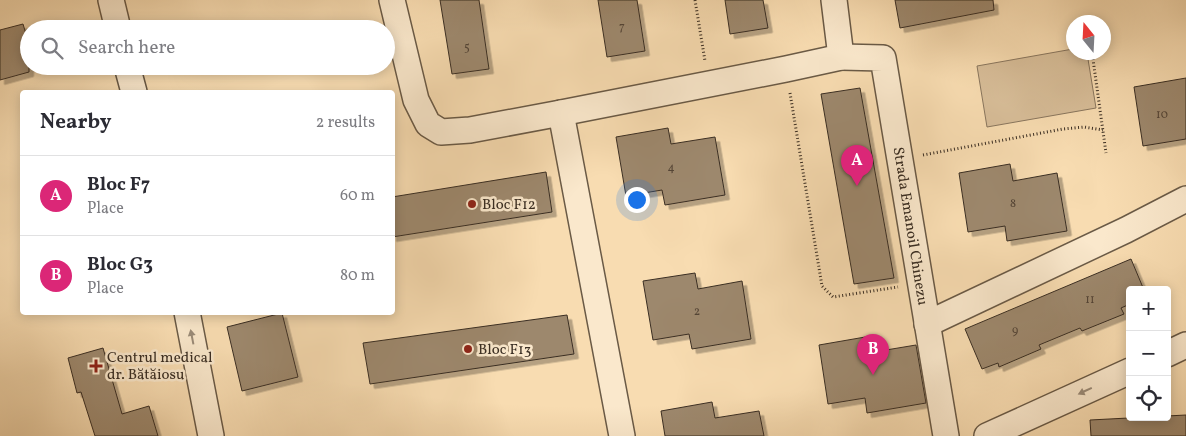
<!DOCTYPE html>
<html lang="en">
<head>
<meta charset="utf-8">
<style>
	body { margin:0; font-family:Vollkorn,serif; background:#f2f2f3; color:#2b2b33 }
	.controls { position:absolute; right:15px; bottom:15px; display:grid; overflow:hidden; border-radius:5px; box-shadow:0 2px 12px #0003 }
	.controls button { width:45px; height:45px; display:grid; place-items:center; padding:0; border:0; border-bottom:1px solid #e1e1e2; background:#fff; color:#2b2b33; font:25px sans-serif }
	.compass { position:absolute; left:1066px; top:15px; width:45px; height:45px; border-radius:50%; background:#fff; box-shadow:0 2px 12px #0003; rotate:342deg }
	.you { position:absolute; left:636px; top:199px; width:18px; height:18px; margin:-12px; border:4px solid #fff; border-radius:50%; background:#1a73e8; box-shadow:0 0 0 8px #1a73e833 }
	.badge { display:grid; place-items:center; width:32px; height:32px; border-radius:50%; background:#db2777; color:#fff; font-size:16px; font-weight:700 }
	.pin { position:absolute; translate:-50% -41px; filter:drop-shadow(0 1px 2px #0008) }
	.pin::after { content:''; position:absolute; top:26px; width:18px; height:15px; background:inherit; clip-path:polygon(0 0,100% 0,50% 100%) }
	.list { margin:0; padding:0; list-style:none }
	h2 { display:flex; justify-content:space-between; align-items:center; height:65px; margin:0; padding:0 20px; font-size:21px }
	h2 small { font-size:16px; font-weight:400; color:#7c7c81 }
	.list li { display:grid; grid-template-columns:32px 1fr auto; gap:15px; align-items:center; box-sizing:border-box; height:80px; padding:0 20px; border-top:1px solid #e1e1e2 }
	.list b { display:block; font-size:19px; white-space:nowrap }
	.list p { margin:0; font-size:16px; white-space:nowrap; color:#7c7c81 }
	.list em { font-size:16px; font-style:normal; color:#7c7c81 }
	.icon { flex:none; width:28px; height:28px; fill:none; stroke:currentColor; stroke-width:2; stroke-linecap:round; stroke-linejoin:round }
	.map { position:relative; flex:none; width:1186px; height:436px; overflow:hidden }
	.search { position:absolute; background:#fff; box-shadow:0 2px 12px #0003; left:20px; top:20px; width:375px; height:55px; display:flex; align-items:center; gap:12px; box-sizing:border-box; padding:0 18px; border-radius:28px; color:#7c7c81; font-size:19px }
	.panel { position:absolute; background:#fff; box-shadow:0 2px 12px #0003; left:20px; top:90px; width:375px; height:225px; border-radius:5px }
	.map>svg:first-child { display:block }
	.green { fill:#d8be99; stroke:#89765e }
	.building { fill:#9d886d; stroke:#3a2e23; filter:url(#shadow) }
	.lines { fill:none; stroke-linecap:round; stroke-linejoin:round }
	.minor-casing { stroke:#6a5a46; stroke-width:28 }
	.path { stroke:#3a2e23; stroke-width:3; stroke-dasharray:1 2.5; stroke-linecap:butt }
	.minor { stroke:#fae8cc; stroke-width:25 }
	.oneway { fill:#9a8b78 }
	.poi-dot { fill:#8f2418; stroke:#fae8cc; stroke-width:2 }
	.labels { text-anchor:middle; stroke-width:5; stroke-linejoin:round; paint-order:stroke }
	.number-label { font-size:12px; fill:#534436 }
	.poi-label { font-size:15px; fill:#3a2e23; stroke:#fae8cc; text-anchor:start }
	.street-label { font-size:15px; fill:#3a2e23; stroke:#fae8cc }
</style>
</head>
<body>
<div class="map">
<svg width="1186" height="436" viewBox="0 0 1186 436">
	<defs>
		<filter id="shadow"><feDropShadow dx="4.5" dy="4.5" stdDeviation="0" flood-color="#0004"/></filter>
	</defs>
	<rect width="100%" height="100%" fill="#f8dcb1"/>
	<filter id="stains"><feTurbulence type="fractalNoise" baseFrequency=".004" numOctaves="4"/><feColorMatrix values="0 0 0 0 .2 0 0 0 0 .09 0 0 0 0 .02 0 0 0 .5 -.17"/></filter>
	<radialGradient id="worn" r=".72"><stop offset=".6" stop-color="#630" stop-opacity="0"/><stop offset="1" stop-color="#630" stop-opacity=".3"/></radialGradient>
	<!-- green -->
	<path class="green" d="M1073,49L1074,52L1087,53L1096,108L987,127L977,66Z"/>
	<!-- building -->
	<g class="building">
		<path d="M440,0H479L489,69L452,74Z"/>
		<path d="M598,0H637L645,51L607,57Z"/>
		<path d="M725,0H763L768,28L730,34Z"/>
		<path d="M895,0H993L994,10L900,28Z"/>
		<path d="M23,24L29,44V72L0,80V30Z"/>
		<path d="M1186,78V139L1143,146L1134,87Z"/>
		<path d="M860,88L894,278L854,284L821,94Z"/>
		<path d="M668,128L671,144L715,137L725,195L665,205L662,190L626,196L616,137Z"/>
		<path d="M1010,164L1013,181L1057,173L1067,231L1007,241L1005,226L968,232L959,173Z"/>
		<path d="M546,172L552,212L392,237V197Z"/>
		<path d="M1131,259L1144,290H1130V304L1121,308L1124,314L1082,331L1080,328L1039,345L1041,349L999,367L998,363L982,369L965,329Z"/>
		<path d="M695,273L698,289L742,281L751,339L692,349L689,334L653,340L643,281Z"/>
		<path d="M282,313L298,377L242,391L227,327Z"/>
		<path d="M567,315L574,354L370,384L363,343Z"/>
		<path d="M871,336L874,352L916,345L926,403L867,413L865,398L828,404L819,345Z"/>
		<path d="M103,348L122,414L149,406L158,436H95L81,392L77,393L68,358Z"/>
		<path d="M712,402L715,418L759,411L764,436H665L661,411Z"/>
		<path d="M1186,415V436H1091L1090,420Z"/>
	</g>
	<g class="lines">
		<defs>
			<g id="minor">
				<path d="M111,0L118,29"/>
				<path d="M392,0L416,100L428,124L441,132L470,130L561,113L786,69L841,57L834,0"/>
				<path d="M841,57L883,58L946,436"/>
				<path d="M127,66L134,92"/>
				<path d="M561,113L622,436"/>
				<path d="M187,312L211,436"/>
				<path d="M927,324L1126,230L1186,199"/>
				<path d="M1167,354L1186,345"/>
				<path d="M987,436L1130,371"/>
			</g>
		</defs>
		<!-- minor casing -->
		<use href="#minor" class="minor-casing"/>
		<!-- path -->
		<g class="path">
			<path d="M695,0L705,61"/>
			<path d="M1092,52L1106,153"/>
			<path d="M790,93L822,286L833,297L898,287"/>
			<path d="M923,155L1063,129L1084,127L1103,130"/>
		</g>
		<!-- minor -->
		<use href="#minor" class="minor"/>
	</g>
	<!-- one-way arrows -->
	<defs><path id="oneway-solid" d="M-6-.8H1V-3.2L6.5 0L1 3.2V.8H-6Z" transform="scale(1.25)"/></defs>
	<g class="oneway">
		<use href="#oneway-solid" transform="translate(192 337) rotate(-101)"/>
		<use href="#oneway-solid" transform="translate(1085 391) rotate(155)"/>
	</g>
	<!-- markers -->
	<g class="poi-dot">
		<circle cx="472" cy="204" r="5"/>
		<circle cx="468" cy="349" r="5"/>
		<path d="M93.5 358.5h5v5h5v5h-5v5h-5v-5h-5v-5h5z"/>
	</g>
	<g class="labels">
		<!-- number labels -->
		<g class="number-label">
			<text x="622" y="30">7</text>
			<text x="467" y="51">5</text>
			<text x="1162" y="118">10</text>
			<text x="671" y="171">4</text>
			<text x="1013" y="207">8</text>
			<text x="1090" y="303">11</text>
			<text x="697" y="315">2</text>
			<text x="1015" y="334">9</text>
		</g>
		<!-- poi labels -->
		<g class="poi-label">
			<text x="482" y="209">Bloc F12</text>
			<text x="478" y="354">Bloc F13</text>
			<text x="107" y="362">Centrul medical<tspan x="107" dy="17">dr. Bătăiosu</tspan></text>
		</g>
		<!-- street labels -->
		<g class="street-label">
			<text transform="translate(911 226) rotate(81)" y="5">Strada Emanoil Chinezu</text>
		</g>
	</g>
	<rect width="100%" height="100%" filter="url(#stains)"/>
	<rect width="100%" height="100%" fill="url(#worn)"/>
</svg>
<div class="controls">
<button>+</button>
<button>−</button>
<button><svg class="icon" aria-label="locate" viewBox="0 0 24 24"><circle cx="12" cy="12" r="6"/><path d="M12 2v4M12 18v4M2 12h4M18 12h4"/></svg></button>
</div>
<svg class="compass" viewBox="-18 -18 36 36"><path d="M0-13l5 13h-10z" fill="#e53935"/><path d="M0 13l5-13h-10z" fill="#7c7c81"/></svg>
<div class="you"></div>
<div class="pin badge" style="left:857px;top:186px">A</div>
<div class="pin badge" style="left:873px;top:375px">B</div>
<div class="search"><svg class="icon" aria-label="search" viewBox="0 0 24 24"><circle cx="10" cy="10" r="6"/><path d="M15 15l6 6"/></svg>Search here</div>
<section class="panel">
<h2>Nearby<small>2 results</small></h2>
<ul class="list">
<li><span class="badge">A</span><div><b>Bloc F7</b><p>Place</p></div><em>60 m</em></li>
<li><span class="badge">B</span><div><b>Bloc G3</b><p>Place</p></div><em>80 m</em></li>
</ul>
</section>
</div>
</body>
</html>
